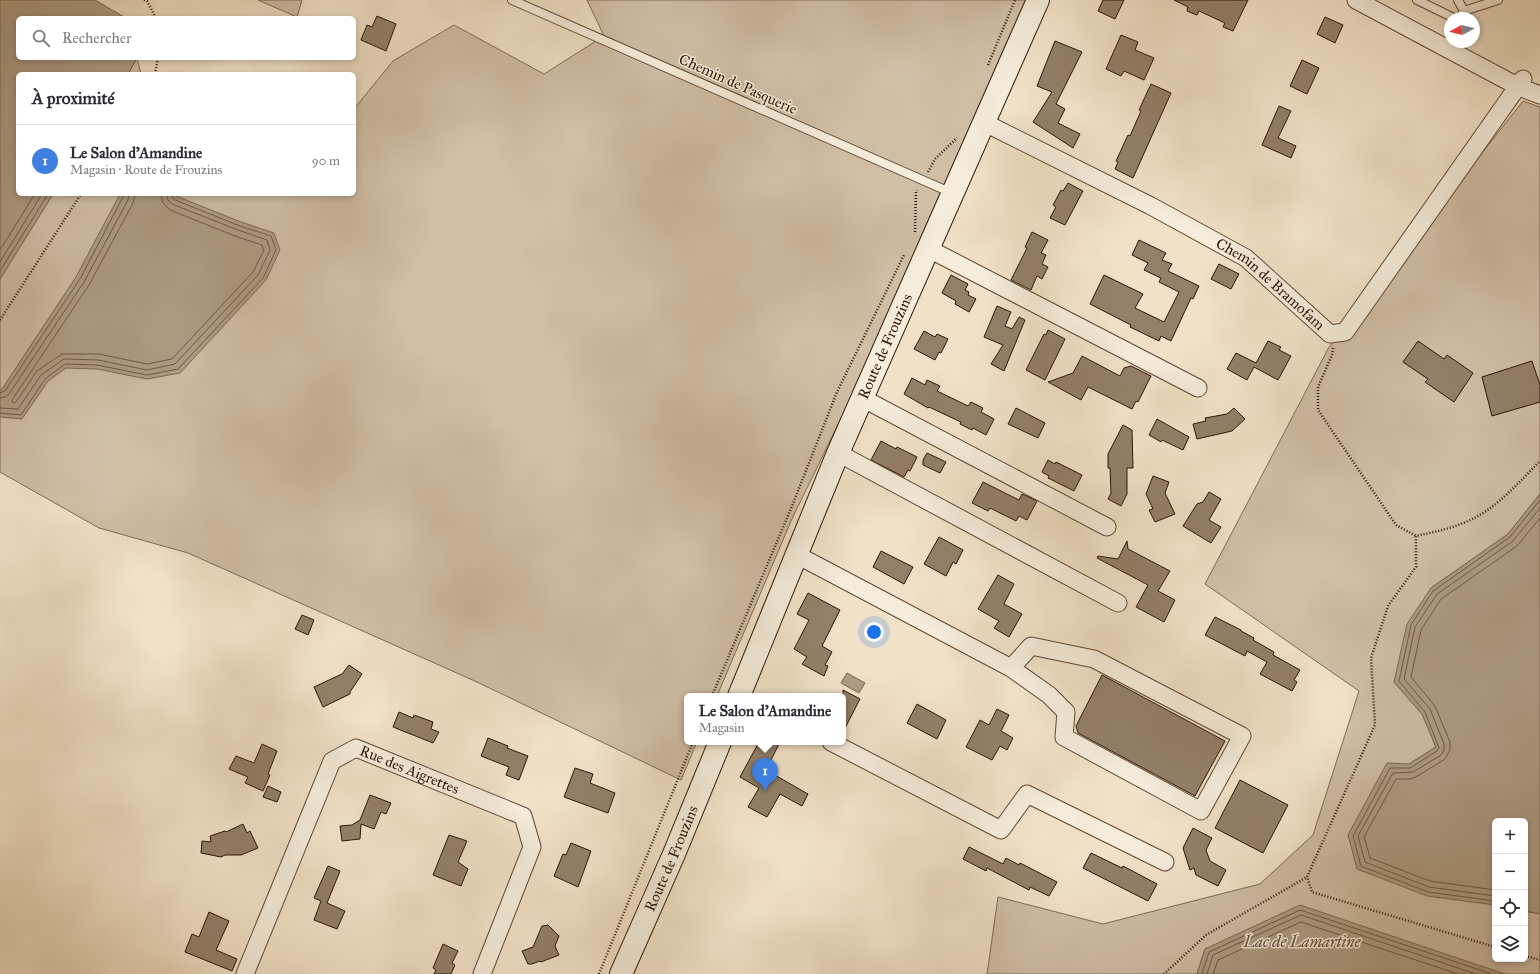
<!DOCTYPE html>
<html lang="fr">
<head>
<meta charset="utf-8">
<style>
	body { margin:0; font-family:"IM FELL Great Primer",serif; background:#f7f7f7; color:#2b2b33 }
	.controls { position:absolute; right:12px; bottom:12px; display:grid; overflow:hidden; border-radius:6px; box-shadow:0 2px 6px #0003 }
	.controls button { width:36px; height:36px; display:grid; place-items:center; padding:0; border:0; border-bottom:1px solid #e1e1e2; background:#fff; color:#2b2b33; font:20px sans-serif }
	.compass { position:absolute; left:1444px; top:12px; width:36px; height:36px; border-radius:50%; background:#fff; box-shadow:0 2px 6px #0003; rotate:262deg }
	.you { position:absolute; left:874px; top:632px; width:14px; height:14px; margin:-10px; border:3px solid #fff; border-radius:50%; background:#1a73e8; box-shadow:0 0 0 6px #1a73e833 }
	.badge { display:grid; place-items:center; width:26px; height:26px; border-radius:50%; background:#8f2418; color:#fff; font-size:13px; font-weight:700 }
	.pin { position:absolute; translate:-50% -33px; filter:drop-shadow(0 1px 2px #0008) }
	.pin::after { content:''; position:absolute; top:21px; width:14px; height:12px; background:inherit; clip-path:polygon(0 0,100% 0,50% 100%) }
	.popup { position:absolute; left:684px; top:693px; width:162px; height:52px; box-sizing:border-box; display:grid; place-content:center; border-radius:6px; background:#fff; filter:drop-shadow(0 1px 3px #0005); font-size:13px; white-space:nowrap; color:#7c7c81 }
	.popup b { font-size:15px; color:#2b2b33 }
	.popup::after { content:''; position:absolute; left:50%; top:100%; margin-left:-8px; border:8px solid transparent; border-top-color:#fff }
	.list { margin:0; padding:0; list-style:none }
	h2 { display:flex; justify-content:space-between; align-items:center; height:52px; margin:0; padding:0 16px; font-size:17px }
	h2 small { font-size:13px; font-weight:400; color:#7c7c81 }
	.list li { display:grid; grid-template-columns:26px 1fr auto; gap:12px; align-items:center; box-sizing:border-box; height:72px; padding:0 16px; border-top:1px solid #e1e1e2 }
	.list b { display:block; font-size:15px; white-space:nowrap }
	.list p { margin:0; font-size:13px; white-space:nowrap; color:#7c7c81 }
	.list em { font-size:13px; font-style:normal; color:#7c7c81 }
	.icon { flex:none; width:22px; height:22px; fill:none; stroke:currentColor; stroke-width:2; stroke-linecap:round; stroke-linejoin:round }
	.map { position:relative; flex:none; width:1540px; height:974px; overflow:hidden }
	.search { position:absolute; background:#fff; box-shadow:0 2px 6px #0003; left:16px; top:16px; width:340px; height:44px; display:flex; align-items:center; gap:10px; box-sizing:border-box; padding:0 14px; border-radius:6px; color:#7c7c81; font-size:15px }
	.panel { position:absolute; background:#fff; box-shadow:0 2px 6px #0003; left:16px; top:72px; width:340px; height:124px; border-radius:6px }
	.map>svg:first-child { display:block }
	.green { fill:#d0bea7; stroke:#7e6a56 }
	.water { fill:#ae9c85; stroke:#7a6651 }
	.lines { fill:none; stroke-linecap:round; stroke-linejoin:round }
	.shore { stroke:#6e5844; stroke-width:1 }
	.building { fill:#937f6a; stroke:#2d1504 }
	.service-casing { stroke:#5e4835; stroke-width:10 }
	.minor-casing { stroke:#5e4835; stroke-width:19 }
	.secondary-casing { stroke:#2d1504; stroke-width:24 }
	.path { stroke:#2d1504; stroke-width:2.5; stroke-dasharray:1 2; stroke-linecap:butt }
	.service { stroke:#f6ecdb; stroke-width:8 }
	.minor { stroke:#f6ecdb; stroke-width:17 }
	.secondary { stroke:#f6ecdb; stroke-width:22 }
	.labels { text-anchor:middle; stroke-width:3; stroke-linejoin:round; paint-order:stroke }
	.street-label { font-size:15px; fill:#2d1504; stroke:#f6ecdb }
	.water-label { font-size:16px; font-style:italic; fill:#614b38; stroke:#f6ecdb }
</style>
</head>
<body>
<div class="map">
<svg width="1540" height="974" viewBox="0 0 1540 974">
	<rect width="100%" height="100%" fill="#f1e1c8"/>
	<filter id="stains"><feTurbulence type="fractalNoise" baseFrequency=".005" numOctaves="4"/><feColorMatrix values="0 0 0 0 .2 0 0 0 0 .09 0 0 0 0 .02 0 0 0 .5 -.17"/></filter>
	<radialGradient id="worn" r=".72"><stop offset=".6" stop-color="#630" stop-opacity="0"/><stop offset="1" stop-color="#630" stop-opacity=".3"/></radialGradient>
	<!-- green -->
	<g class="green">
		<path d="M258,0H302L297,17Z"/>
		<path d="M587,0H1028L936,223L791,521L717,696H687V742H697L681,780L477,682L188,553L99,528L0,472V279L53,194H354V109L393,61L454,25L544,74L604,36Z"/>
		<path d="M137,58L141,74H128Z"/>
		<path d="M1523,101L1540,107V494L1508,534L1431,588L1394,682L1422,714L1436,747L1409,764L1480,902L1495,905V959H1525V911L1540,914V974H1505L1205,949L1197,974H987L998,897L1103,924L1260,884L1313,835L1359,691L1205,584L1329,347Z"/>
	</g>
	<!-- water -->
	<g class="water">
		<path d="M0,0H95L126,18H18V58H137L128,74H18V194H53L0,279Z"/>
		<path d="M120,194H171L241,222L274,233L280,250L266,280L180,373L147,379L97,369L66,368L48,381L22,419L0,417V392L76,277Z"/>
		<path d="M1540,494V914L1525,911V821H1495V905L1427,896L1357,869L1348,835L1387,763L1409,764L1436,747L1422,714L1394,682L1407,624L1431,588L1508,534Z"/>
		<path d="M847,673L865,683L859,693L841,683Z"/>
		<path d="M1300,905L1505,974H1197L1205,949Z"/>
	</g>
	<g class="lines">
		<!-- shore -->
		<g class="shore">
			<path d="M135,194L133,203L89,285L12,400L13,403L16,402L37,371L62,354H99L147,364L172,359L253,272L264,250L262,245L235,236L170,210L163,203L161,194"/>
			<path d="M0,250L35,194"/>
			<path d="M0,262L42,194"/>
			<path d="M0,271L48,194"/>
			<path d="M0,393L5,391L80,279L123,197L124,194"/>
			<path d="M0,398L5,397L9,394L84,282L128,200L129,194"/>
			<path d="M0,408L18,409L41,375L64,359L98,360L147,370L175,364L258,275L270,250L267,240L238,230L172,204L168,200L167,194"/>
			<path d="M0,413L21,415L45,379L65,364L97,365L147,375L178,369L263,278L276,250L271,236L240,226L175,200L172,197V194"/>
			<path d="M1495,890L1430,881L1370,858L1364,837L1396,779H1410L1416,777L1445,759L1450,750V742L1435,706L1411,677L1421,630L1441,599L1517,546L1540,518"/>
			<path d="M1495,896L1429,887L1365,862L1358,836L1393,773L1413,772L1441,755L1444,750V744L1430,709L1404,679L1415,627L1437,594L1513,541L1540,508"/>
			<path d="M1495,901L1428,892L1361,866L1353,836L1390,768H1410L1437,751L1439,748L1425,712L1399,681L1411,625L1433,591L1510,537L1540,500"/>
			<path d="M1202,974L1209,952L1300,910L1492,974"/>
			<path d="M1207,974L1213,955L1301,915L1476,974"/>
			<path d="M1213,974L1218,960L1301,922L1458,974"/>
		</g>
	</g>
	<!-- building -->
	<g class="building">
		<path d="M1103,0H1124L1115,19L1098,11Z"/>
		<path d="M1174,0H1248L1233,31L1223,27L1225,23L1199,11L1197,15L1187,11L1188,7Z"/>
		<path d="M377,16L396,24L386,51L361,40L367,25L372,27Z"/>
		<path d="M1325,17L1343,25L1335,43L1317,34Z"/>
		<path d="M1121,35L1138,42L1135,50L1154,58L1144,80L1124,71L1121,76L1106,69Z"/>
		<path d="M1055,41L1082,52L1056,104L1065,109L1058,123L1080,134L1073,148L1033,122L1052,92L1037,86Z"/>
		<path d="M1302,60L1319,68L1307,94L1290,86Z"/>
		<path d="M1151,84L1171,93L1133,178L1115,169L1118,162L1116,161L1128,135L1130,136L1141,111L1139,110Z"/>
		<path d="M1279,106L1291,111L1278,138L1296,146L1291,158L1262,145Z"/>
		<path d="M1068,183L1083,191L1065,225L1050,218L1056,207L1053,205L1061,190L1063,191Z"/>
		<path d="M1032,232L1048,240L1041,253L1046,255L1042,264L1048,267L1042,279L1037,276L1031,290L1011,280L1027,248L1025,247Z"/>
		<path d="M1139,240L1166,253L1162,260L1172,264L1168,271L1199,286L1193,299L1191,298L1171,341L1161,336L1159,341L1130,327L1131,325L1090,304L1104,275L1143,294L1135,308L1164,322L1179,292L1159,282L1161,278L1144,270L1148,263L1132,255Z"/>
		<path d="M1219,264L1239,274L1231,289L1211,279Z"/>
		<path d="M951,275L968,284L965,290L969,292L968,295L976,299L969,312L955,304L956,301L942,293Z"/>
		<path d="M997,306L1011,312L1005,326L1012,329L1019,317L1025,320L1004,371L991,364L1003,345L984,337Z"/>
		<path d="M1048,330L1065,339L1045,380L1026,370L1044,334L1046,335Z"/>
		<path d="M924,331L935,337L937,334L948,339L941,353L939,352L935,360L914,349Z"/>
		<path d="M1268,341L1281,347L1279,350L1291,356L1278,380L1254,367L1247,380L1227,369L1236,353L1256,363Z"/>
		<path d="M1418,341L1444,359L1447,355L1473,373L1454,402L1425,382L1428,379L1403,362Z"/>
		<path d="M1082,356L1120,376L1124,368L1131,366L1151,376L1138,402L1136,401L1132,409L1088,387L1081,400L1048,382L1073,373Z"/>
		<path d="M1532,361L1540,385V402L1492,416L1482,377Z"/>
		<path d="M912,378L925,385L927,380L940,386L937,391L968,406L971,402L983,408L981,412L994,419L986,435L973,428L972,430L960,424L961,422L929,407L928,408L904,394Z"/>
		<path d="M1016,408L1045,423L1038,438L1008,424Z"/>
		<path d="M1234,408L1245,419L1232,431L1197,439L1193,424L1206,421L1205,418L1227,414Z"/>
		<path d="M1157,419L1189,437L1183,450L1162,440L1161,442L1149,435Z"/>
		<path d="M1123,425L1132,430L1133,468H1127V494L1121,506L1108,499L1111,493L1110,468H1108V454Z"/>
		<path d="M881,441L896,449L897,447L917,457L910,471L908,470L904,477L871,460Z"/>
		<path d="M927,453L946,462L940,473L923,465V460Z"/>
		<path d="M1048,460L1055,464L1056,462L1082,475L1074,491L1048,478L1049,476L1042,472Z"/>
		<path d="M1153,476L1169,482L1165,493L1175,514L1155,522L1149,510L1153,509L1146,494Z"/>
		<path d="M983,482L1019,500L1022,494L1037,501L1027,520L1019,516L1016,521L990,508L988,511L972,503Z"/>
		<path d="M1209,492L1221,499L1209,520L1221,527L1211,543L1183,526L1197,504L1203,502Z"/>
		<path d="M939,537L963,550L956,564L953,562L946,576L924,564Z"/>
		<path d="M1127,541L1128,549L1170,571L1158,591L1175,600L1164,622L1136,607L1148,585L1097,558L1098,556L1118,559Z"/>
		<path d="M881,551L913,567L904,584L873,567Z"/>
		<path d="M998,575L1014,584L1004,604L1022,614L1009,637L994,628L999,621L978,609Z"/>
		<path d="M808,593L840,610L822,646L832,652L825,665L828,666L824,676L802,664L807,657L794,649L809,620L797,614Z"/>
		<path d="M302,615L314,620L308,635L295,629Z"/>
		<path d="M1215,617L1241,630V631L1254,638L1253,640L1274,652L1273,655L1300,670L1294,680L1297,682L1292,691L1260,674L1267,662L1247,651L1245,656L1205,635Z"/>
		<path d="M349,665L362,674L350,692V694L323,707L314,687L342,674Z"/>
		<path d="M1102,675L1225,741L1195,796L1078,733L1076,726Z"/>
		<path d="M843,690L860,699L843,732Z"/>
		<path d="M917,704L946,720L937,739L907,723Z"/>
		<path d="M997,709L1009,715L1001,731L1013,738L1007,750L1000,746L992,760L966,747L980,720L989,725Z"/>
		<path d="M399,712L413,718L414,715L433,722L431,729L439,732L433,743L393,727Z"/>
		<path d="M488,738L508,746L507,748L528,756L519,780L506,775L509,767L481,756Z"/>
		<path d="M759,742H780L766,770L808,794L802,806L780,794L767,817L748,807L759,788L740,777Z"/>
		<path d="M262,744L277,751L268,774L270,775L263,791L245,783L248,777L229,769L236,756L254,763Z"/>
		<path d="M575,768L593,774L590,783L615,793L608,813L564,797Z"/>
		<path d="M1240,780L1288,805L1263,853L1215,828Z"/>
		<path d="M268,786L281,792L277,802L263,797Z"/>
		<path d="M370,795L391,803L386,814L381,812L374,829L361,824L360,839L342,841L340,826L352,825L360,820Z"/>
		<path d="M243,824L247,833L250,831L258,848L241,855H225L221,857L201,853L202,841L211,842L210,836L225,831L226,832Z"/>
		<path d="M1193,828L1212,838L1206,850L1210,861L1226,870L1218,886L1196,875L1194,868L1190,870L1183,848Z"/>
		<path d="M449,835L467,841L458,862L468,869L461,886L433,875Z"/>
		<path d="M571,843L591,851L578,887L554,876L563,854L566,855Z"/>
		<path d="M969,847L1003,864L1006,858L1019,865L1020,863L1057,882L1049,896L1030,887L1029,890L987,868L986,871L963,859Z"/>
		<path d="M1091,853L1122,868L1123,866L1157,884L1148,901L1083,868Z"/>
		<path d="M328,866L340,871L327,903L345,911L337,929L314,920L321,901L314,898Z"/>
		<path d="M209,912L229,921L216,950L237,959L232,971L185,952L192,934L199,937Z"/>
		<path d="M548,925L559,936L555,946L559,955L541,962L540,961L532,964H528L522,951L533,947L542,926Z"/>
		<path d="M443,944L458,951L452,963L455,965L451,974H434L436,970L433,968Z"/>
	</g>
	<g class="lines">
		<defs>
			<g id="service">
				<path d="M512,0L952,193"/>
				<path d="M1417,0L1454,18"/>
				<path d="M1458,0L1464,11"/>
				<path d="M1460,18L1464,11L1498,0"/>
			</g>
			<g id="minor">
				<path d="M1356,0L1519,87L1540,95"/>
				<path id="s1" d="M985,123L1151,206L1246,258L1330,334L1345,332L1523,79"/>
				<path d="M929,249L1198,388"/>
				<path d="M862,398L1107,527"/>
				<path d="M838,453L1118,603"/>
				<path d="M797,555L1011,668L1049,695L1066,712L1064,737L1201,811L1242,736L1094,659L1031,646L1011,668"/>
				<path d="M831,742L1001,830L1027,794L1165,862"/>
				<path id="s2" d="M245,974L332,761L356,748L523,816L532,847L482,974"/>
			</g>
			<g id="secondary">
				<path id="s3" d="M739,696L838,453L1038,0"/>
				<path id="s4" d="M621,974L674,854L720,742"/>
			</g>
		</defs>
		<!-- service casing -->
		<use href="#service" class="service-casing"/>
		<!-- minor casing -->
		<use href="#minor" class="minor-casing"/>
		<!-- secondary casing -->
		<use href="#secondary" class="secondary-casing"/>
		<!-- path -->
		<g class="path">
			<path d="M144,0L147,1L156,18"/>
			<path d="M988,65L1015,0"/>
			<path d="M155,74L158,58"/>
			<path d="M928,172L935,159L957,138"/>
			<path d="M915,232L916,192L917,190"/>
			<path d="M0,320L81,194"/>
			<path d="M1333,348L1332,355L1318,387V410L1396,525L1416,536"/>
			<path d="M712,696L792,506L837,392L904,255"/>
			<path d="M1495,947L1312,892L1307,877L1375,725L1371,658L1388,606L1416,567V536C1439,531 1463,526 1483,513C1505,499 1522,479 1540,461"/>
			<path d="M1525,956L1540,960"/>
			<path d="M599,974L693,742"/>
			<path d="M1164,974L1206,935L1307,877"/>
		</g>
		<!-- service -->
		<use href="#service" class="service"/>
		<!-- minor -->
		<use href="#minor" class="minor"/>
		<!-- secondary -->
		<use href="#secondary" class="secondary"/>
	</g>
	<g class="labels">
		<!-- street labels -->
		<g class="street-label">
			<text transform="translate(738 84) rotate(24)" y="5">Chemin de Pasquerie</text>
			<text dy="5" stroke="none"><textPath href="#s1" startOffset="329">Chemin de Bramofam</textPath></text>
			<text dy="5" stroke="none"><textPath href="#s3" startOffset="379">Route de Frouzins</textPath></text>
			<text dy="5" stroke="none"><textPath href="#s2" startOffset="315">Rue des Aigrettes</textPath></text>
			<text dy="5" stroke="none"><textPath href="#s4" startOffset="126">Route de Frouzins</textPath></text>
		</g>
		<!-- water labels -->
		<g class="water-label">
			<text x="1302" y="947">Lac de Lamartine</text>
		</g>
	</g>
	<rect width="100%" height="100%" filter="url(#stains)"/>
	<rect width="100%" height="100%" fill="url(#worn)"/>
</svg>
<div class="controls">
<button>+</button>
<button>−</button>
<button><svg class="icon" aria-label="locate" viewBox="0 0 24 24"><circle cx="12" cy="12" r="6"/><path d="M12 2v4M12 18v4M2 12h4M18 12h4"/></svg></button>
<button><svg class="icon" aria-label="layers" viewBox="0 0 24 24"><path d="M12 4l9 5-9 5-9-5zM3 14l9 5 9-5"/></svg></button>
</div>
<svg class="compass" viewBox="-18 -18 36 36"><path d="M0-13l5 13h-10z" fill="#e53935"/><path d="M0 13l5-13h-10z" fill="#7c7c81"/></svg>
<div class="you"></div>
<div class="pin badge" style="left:765px;top:791px;background:#3f7fe0">1</div>
<div class="popup"><b>Le Salon d'Amandine</b>Magasin</div>
<div class="search"><svg class="icon" aria-label="search" viewBox="0 0 24 24"><circle cx="10" cy="10" r="6"/><path d="M15 15l6 6"/></svg>Rechercher</div>
<section class="panel">
<h2>À proximité<small></small></h2>
<ul class="list">
<li><span class="badge" style="background:#3f7fe0">1</span><div><b>Le Salon d'Amandine</b><p>Magasin · Route de Frouzins</p></div><em>90 m</em></li>
</ul>
</section>
</div>
</body>
</html>
